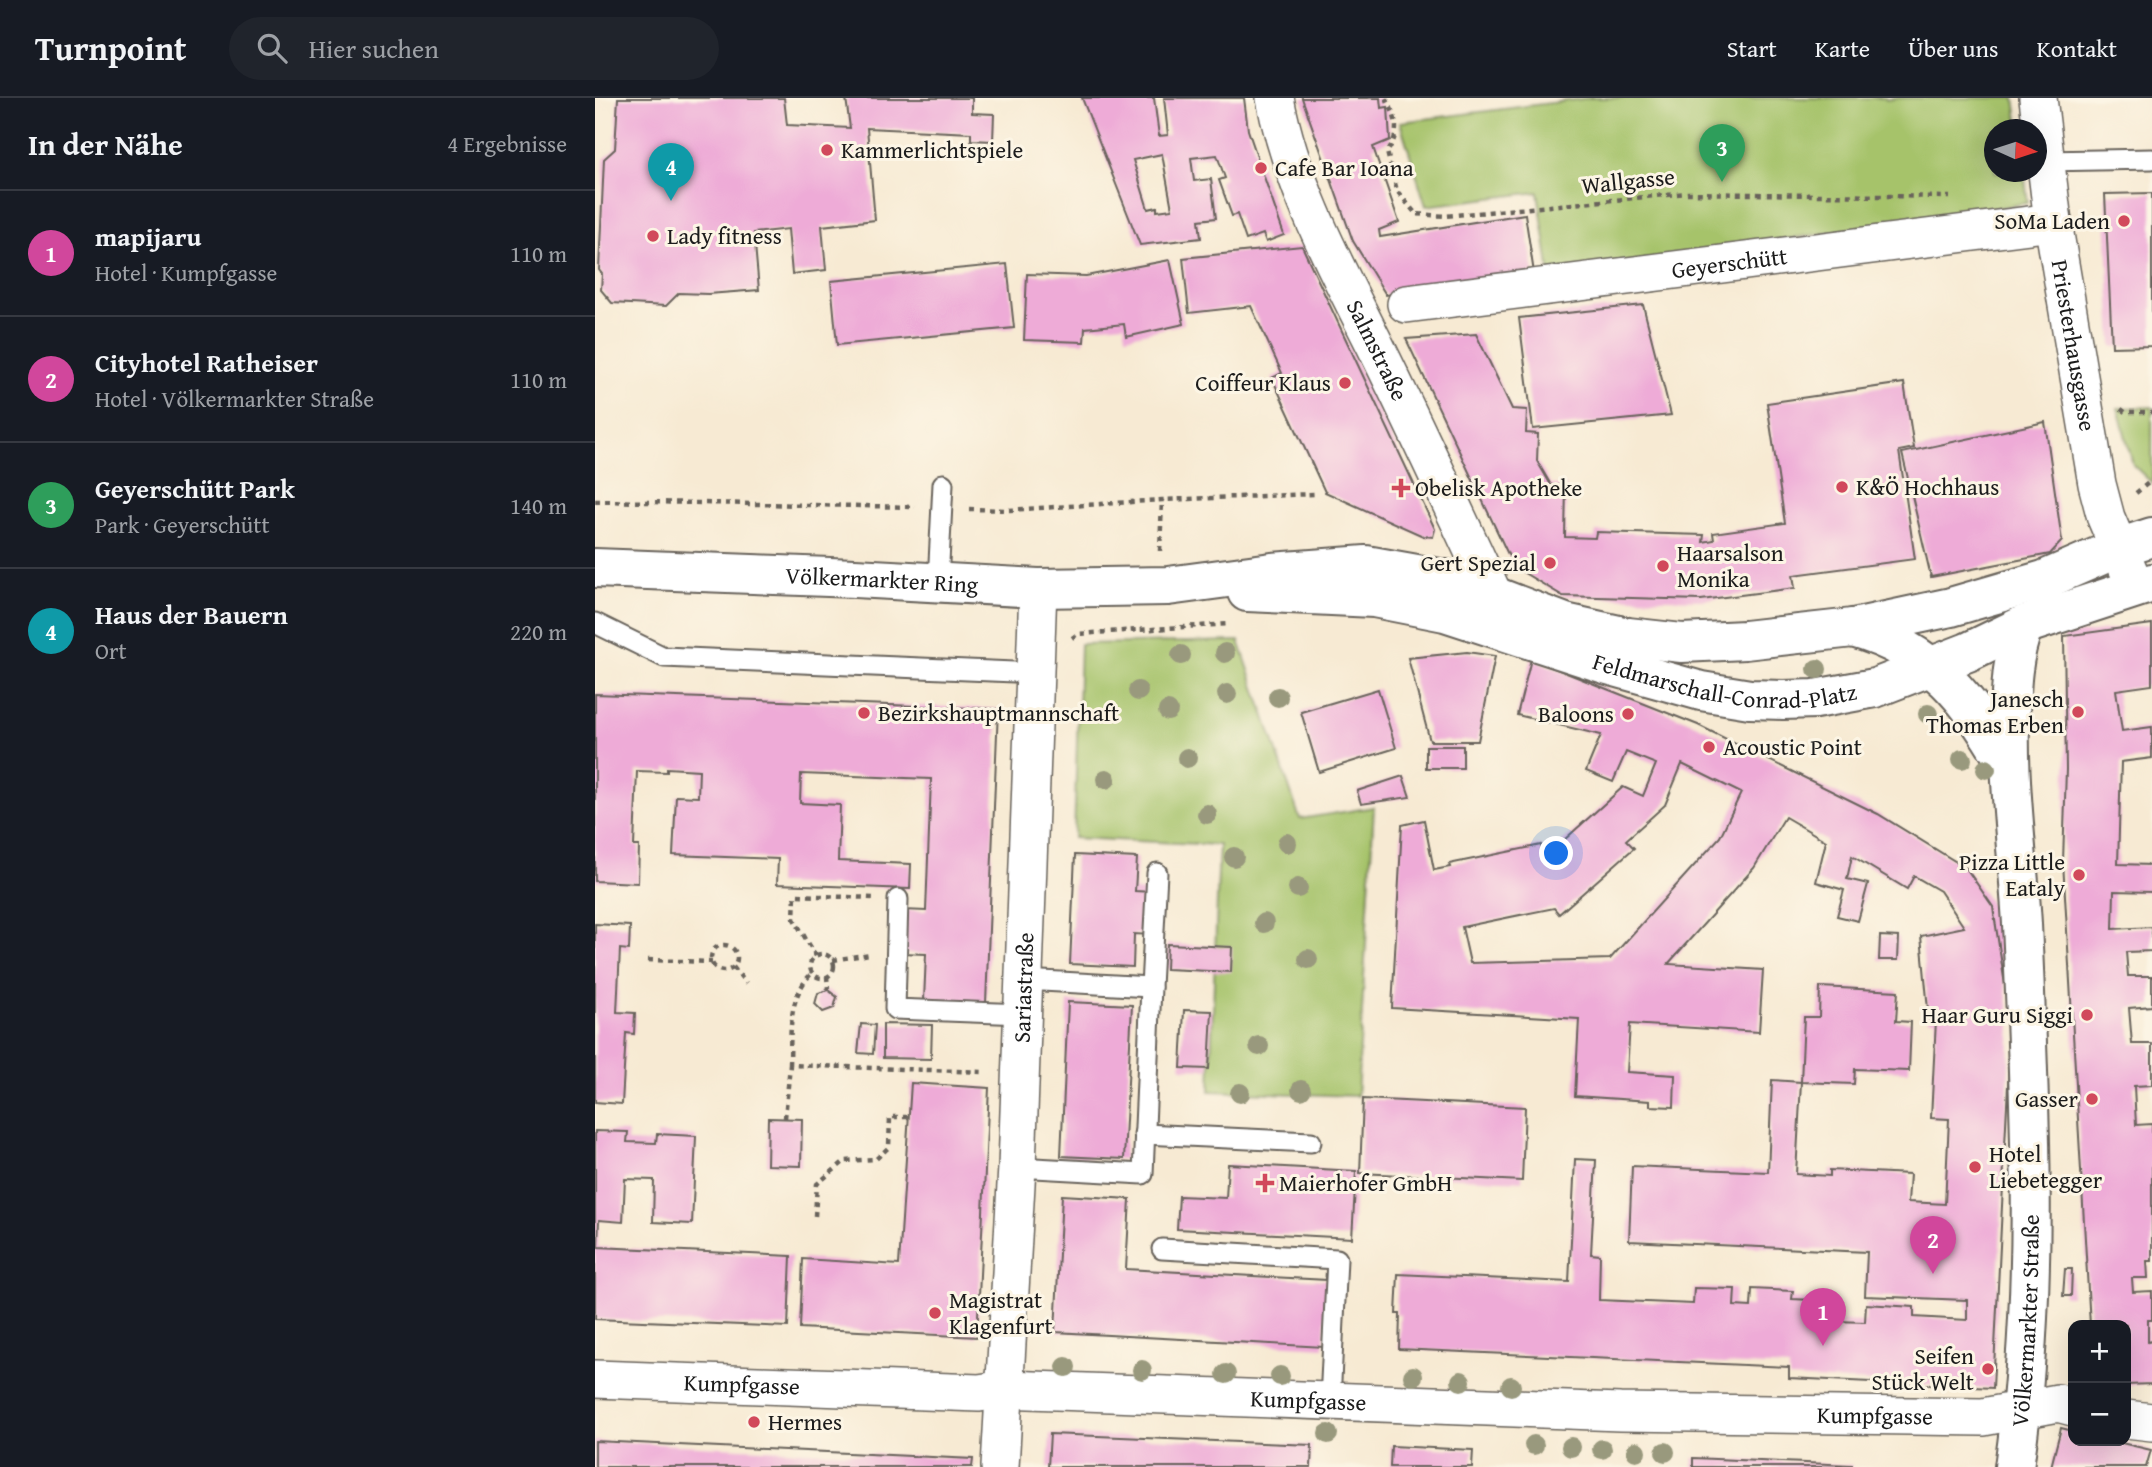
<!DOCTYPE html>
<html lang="de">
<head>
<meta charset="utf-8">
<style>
	body { margin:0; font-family:"Gentium Book Plus",serif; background:#20242c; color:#f1f3f6 }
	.controls { position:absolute; right:21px; bottom:21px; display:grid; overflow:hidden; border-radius:14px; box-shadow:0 7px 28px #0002 }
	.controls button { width:63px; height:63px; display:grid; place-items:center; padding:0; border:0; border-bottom:2px solid #363941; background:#171b24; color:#f1f3f6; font:35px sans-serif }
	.compass { position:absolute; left:1389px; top:21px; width:63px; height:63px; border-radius:50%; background:#171b24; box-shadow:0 7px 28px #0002; rotate:93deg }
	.you { position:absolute; left:962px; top:756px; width:24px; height:24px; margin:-18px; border:5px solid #fff; border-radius:50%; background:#1a73e8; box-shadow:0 0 0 10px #1a73e833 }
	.badge { display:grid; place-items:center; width:46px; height:46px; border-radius:50%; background:#d1495b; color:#fff; font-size:23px; font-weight:700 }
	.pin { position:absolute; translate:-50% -58px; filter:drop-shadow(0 2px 4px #0008) }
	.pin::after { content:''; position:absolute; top:37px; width:24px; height:21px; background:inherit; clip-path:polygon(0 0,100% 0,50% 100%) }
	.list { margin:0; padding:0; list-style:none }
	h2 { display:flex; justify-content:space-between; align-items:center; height:91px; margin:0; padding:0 28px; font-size:30px }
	h2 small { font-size:23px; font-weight:400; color:#9ea1a6 }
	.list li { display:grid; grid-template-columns:46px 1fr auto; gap:21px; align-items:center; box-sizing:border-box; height:126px; padding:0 28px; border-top:2px solid #363941 }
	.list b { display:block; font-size:26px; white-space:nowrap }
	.list p { margin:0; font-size:23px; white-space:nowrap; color:#9ea1a6 }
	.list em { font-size:23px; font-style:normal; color:#9ea1a6 }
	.icon { flex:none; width:38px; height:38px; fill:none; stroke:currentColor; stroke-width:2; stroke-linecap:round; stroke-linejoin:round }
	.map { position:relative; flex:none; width:1557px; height:1369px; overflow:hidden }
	header { display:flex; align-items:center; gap:42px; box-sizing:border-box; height:98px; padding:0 35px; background:#171b24; border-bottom:2px solid #363941 }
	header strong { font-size:33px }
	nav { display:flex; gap:38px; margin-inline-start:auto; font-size:24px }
	.search { width:490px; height:63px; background:#20242c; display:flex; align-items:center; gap:18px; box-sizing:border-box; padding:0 24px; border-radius:38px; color:#9ea1a6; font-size:26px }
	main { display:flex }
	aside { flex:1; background:#171b24 }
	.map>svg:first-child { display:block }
	.green { fill:#a6c36a; stroke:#617043; stroke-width:2 }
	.building { fill:#eeabd7; fill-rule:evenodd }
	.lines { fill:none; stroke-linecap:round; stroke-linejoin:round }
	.lane-casing { stroke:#69645c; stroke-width:23 }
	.street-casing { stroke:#69645c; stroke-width:40 }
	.primary-casing { stroke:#69645c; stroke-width:42 }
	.path { stroke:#69645c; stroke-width:4.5; stroke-dasharray:5 5; stroke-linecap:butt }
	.lane { stroke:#fff; stroke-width:19 }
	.street { stroke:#fff; stroke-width:37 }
	.primary { stroke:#fff; stroke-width:38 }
	.tree { fill:#99997d }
	.poi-dot { fill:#d1495b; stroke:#fcf5e5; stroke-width:2.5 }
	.labels { text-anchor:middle; stroke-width:6; stroke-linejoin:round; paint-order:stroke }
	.poi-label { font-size:23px; fill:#1c1c1c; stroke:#fcf5e5; text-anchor:start }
	.street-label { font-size:23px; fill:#1c1c1c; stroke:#fcf5e5 }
</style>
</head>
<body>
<header>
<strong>Turnpoint</strong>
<div class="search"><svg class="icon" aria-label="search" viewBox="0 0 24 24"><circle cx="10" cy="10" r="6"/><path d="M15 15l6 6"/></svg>Hier suchen</div>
<nav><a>Start</a><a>Karte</a><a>Über uns</a><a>Kontakt</a></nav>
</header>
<main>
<aside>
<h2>In der Nähe<small>4 Ergebnisse</small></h2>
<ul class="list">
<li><span class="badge" style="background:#d1479c">1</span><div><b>mapijaru</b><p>Hotel · Kumpfgasse</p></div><em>110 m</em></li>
<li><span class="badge" style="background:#d1479c">2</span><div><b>Cityhotel Ratheiser</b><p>Hotel · Völkermarkter Straße</p></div><em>110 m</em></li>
<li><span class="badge" style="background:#2e9e5b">3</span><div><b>Geyerschütt Park</b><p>Park · Geyerschütt</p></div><em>140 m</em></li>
<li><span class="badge" style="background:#0f9aa8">4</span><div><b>Haus der Bauern</b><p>Ort</p></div><em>220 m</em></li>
</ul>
</aside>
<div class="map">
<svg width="1557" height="1369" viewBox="0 0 1557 1369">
	<rect width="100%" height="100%" fill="#fcf5e5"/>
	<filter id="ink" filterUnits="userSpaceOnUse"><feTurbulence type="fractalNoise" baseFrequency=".0143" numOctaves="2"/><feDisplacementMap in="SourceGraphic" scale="14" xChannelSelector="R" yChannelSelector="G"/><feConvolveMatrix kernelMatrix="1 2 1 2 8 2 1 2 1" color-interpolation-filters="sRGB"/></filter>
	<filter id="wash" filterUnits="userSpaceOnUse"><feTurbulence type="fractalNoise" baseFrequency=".00686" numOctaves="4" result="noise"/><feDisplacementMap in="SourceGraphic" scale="28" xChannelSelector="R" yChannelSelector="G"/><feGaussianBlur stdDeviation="1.57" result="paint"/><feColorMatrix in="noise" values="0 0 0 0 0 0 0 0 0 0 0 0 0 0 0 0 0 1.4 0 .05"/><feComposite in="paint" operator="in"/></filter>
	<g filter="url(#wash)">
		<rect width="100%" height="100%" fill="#f7ead3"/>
		<!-- green -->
		<g class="green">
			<path d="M995,0H1290L1291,2L1305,0H1420L1424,31L1400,32V74H1429L1433,105L955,176L943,94L831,108L805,24Z"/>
			<path d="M1557,309V385L1538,367L1523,310Z"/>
			<path d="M644,543L705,721L779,709L762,998L615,993L624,747L479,740L485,546Z"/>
		</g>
		<g id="blocks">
			<!-- building -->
			<g class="building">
				<path d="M23,0H189L192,27L255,30L251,0H377V15L399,16L398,43L376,42V35L272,30L280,122L227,128L231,172L197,176L193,131L159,135L164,192L113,196L84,195L71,208L17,205L6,192L7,176L4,172L9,61L20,51Z"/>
				<path d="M487,0H559L564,38L573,37L569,0H649L653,32L689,137L671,144L668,136L651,142L642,116L637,118L624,82L630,80L622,57L596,60L599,83L616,81L621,120L604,122L606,140L545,147ZM567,56L577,111L562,113V109L553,111L538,62Z"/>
				<path d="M707,0H785L786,10L793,9L795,42L778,49L804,124L784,132L785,139L930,116L939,175L791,197L758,143Z"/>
				<path d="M1557,95V248L1517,249L1510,96Z"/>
				<path d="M707,148L840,431L838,439L828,438L730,394L677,280L687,275L656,208L594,215L588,160Z"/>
				<path d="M575,162L589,226L531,239L529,226L490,230L489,244L429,242L432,176L491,178Z"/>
				<path d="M412,166L419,230L242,247L236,183Z"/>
				<path d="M1048,207L1076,317L938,331L924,220Z"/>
				<path d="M881,236L917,311L932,312L931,335L943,336L942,363L956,387H971L970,439L1000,440L1001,434L1109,437L1108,444L1119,442L1118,435L1190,425L1172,305L1309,285L1319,350L1304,353L1320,461L1198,477L1200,490L1106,502L968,498L919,469L811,241Z"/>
				<path d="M1450,324L1467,443L1455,456L1336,479L1307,355Z"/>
				<path d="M1557,526V587L1521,592L1527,633L1557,629V660L1526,664L1523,766L1557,767V794L1519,793L1518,831L1557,829V853L1531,854L1533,878H1557V908L1534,910L1537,946H1557V987L1539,988L1541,1027L1557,1026V1163H1552L1553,1180H1537L1538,1194L1557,1193V1222H1553V1244L1557,1243V1286L1531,1287V1227H1495L1468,764L1471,671L1469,538Z"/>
				<path d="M872,554L900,558L883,643H835L813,560Z"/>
				<path d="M936,561L1103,627L1283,716L1371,770L1398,809L1416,926L1398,1290L1194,1280V1269L804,1251L805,1216H801L803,1176L974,1184L980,1061L1001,1062L996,1156L1005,1157L1004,1202L1098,1206L1099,1190L1140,1191L1139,1208L1156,1209L1157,1191L1198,1193L1197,1201L1240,1203L1239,1223L1270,1224L1271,1206L1319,1209V1219L1372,1222V1202L1270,1198L1272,1154L1034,1143L1037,1068L1173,1074L1177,982L1206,984L1201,1076L1235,1078V1072L1315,1076L1313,1104L1350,1106L1354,1021L1336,1020L1341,922H1334L1326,838L1369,829L1345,793L1319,778L1312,791L1257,758L1252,781L1273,786L1263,823L1242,818L1249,792L1221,784L1231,743L1190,719L1159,770L1073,866L1168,872L1164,934L1035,926L1032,974L1080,977L1079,1009L1055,1008V1003L980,998L984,921L797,910L807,727L829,722L839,772L855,769L854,766L946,747L949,760L1028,689L1048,698L1061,666L1031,654L1018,684L991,673L1006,637L922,617ZM1087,666L1146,695L1125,739L1015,861L875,865L867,829L959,810L964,816L1039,750L1031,742L1070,707Z"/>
				<path d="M783,591L801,650L724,674L706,614Z"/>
				<path d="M0,596L403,611L391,905L329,903L331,856L307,855L309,812L331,813L336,681L206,676L205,705L245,707L243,763L316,766L315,791L182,786L183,761L78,757L81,698L103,699L104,672L72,670V674L42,673L39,748H44L43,785L0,783Z"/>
				<rect x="831" y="648" width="37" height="22"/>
				<path d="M808,678L815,699L766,706L762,693Z"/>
				<path d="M480,757L542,760L540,793L557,794L556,837L539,836L538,869L475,866Z"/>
				<path d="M0,826L35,828L34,852L25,851L22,914L40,915L39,936L31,935L27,1006L0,1004Z"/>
				<path d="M1285,838L1304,839L1303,862H1284Z"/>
				<path d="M572,846L637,849L636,874L571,871Z"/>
				<path d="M1225,889L1303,893L1301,923L1316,924L1314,973L1260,971L1259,986L1206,984L1209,919H1224Z"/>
				<path d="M233,892L242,899L239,910L228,914L220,906L223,895Z"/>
				<path d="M473,904L537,907L529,1061L466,1058Z"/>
				<path d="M589,912L617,913L614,971L586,970Z"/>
				<path d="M266,926L280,927L278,956L263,955Z"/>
				<path d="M288,926L337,927L336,961L288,960Z"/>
				<path d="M316,985L394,990L382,1239L205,1230L208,1161L304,1167Z"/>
				<path d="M768,1001L930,1009L927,1083L765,1075Z"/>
				<path d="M173,1020L207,1021L206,1068L172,1067Z"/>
				<path d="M0,1033L33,1034L32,1044L61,1045L62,1036L101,1038L97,1126L58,1124L59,1082L30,1081L28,1124L4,1122L3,1149L196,1158L193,1229L0,1221Z"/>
				<path d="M633,1066L761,1073L757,1140L582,1131L584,1098L631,1100Z"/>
				<path d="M467,1097L535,1101L531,1171L732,1182L729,1249L460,1234Z"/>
				<path d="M1470,1171H1477L1476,1198H1468Z"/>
				<path d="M1466,1330L1478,1333V1343H1518L1556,1352L1551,1369H1456Z"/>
				<path d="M455,1336L717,1347L716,1369H453Z"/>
				<path d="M0,1343L378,1361L377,1369H0Z"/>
				<path d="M796,1348L878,1352L877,1369H795Z"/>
				<path d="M1098,1360L1257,1367V1369H1098Z"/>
			</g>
		</g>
	</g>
	<g filter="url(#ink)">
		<use href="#blocks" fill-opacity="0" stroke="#69645c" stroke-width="2"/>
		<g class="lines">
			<defs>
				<g id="lane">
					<path d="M1450,63L1557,61"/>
					<path d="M343,484L348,386"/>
					<path d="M0,525L69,559L440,575"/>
					<path d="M303,801L300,911L428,916"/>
					<path d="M429,882L556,889L562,775"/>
					<path d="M549,1036L716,1044"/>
					<path d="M422,1069L548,1076L556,889"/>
					<path d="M567,1151L742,1161L735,1303"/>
				</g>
				<g id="street">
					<path id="s1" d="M680,0C696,87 741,169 780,247C821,330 860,414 899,498"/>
					<path id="s2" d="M1443,0L1458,124L1502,386L1511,420L1541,490"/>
					<path id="s3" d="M811,206L1458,124"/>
					<path id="s4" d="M0,1281L384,1295L410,1291L1025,1314L1388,1319L1463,1305L1478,1309"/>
					<path d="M1531,1321L1557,1324"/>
					<path id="s5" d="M405,1369L422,1069L443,490"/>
				</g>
				<g id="primary">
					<path id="s6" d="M0,470L260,480L443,490L573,488L677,474L771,467L872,485L899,498L970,525L1033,539L1087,545L1150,542L1258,530L1356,509L1449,482L1523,450L1557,439"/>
					<path id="s7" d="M652,494L779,500L850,514L1013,567L1106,593L1155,601L1188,602L1220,601L1280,590L1373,554L1429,527L1557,485"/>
					<path d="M1258,530C1339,553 1375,601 1414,670"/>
					<path id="s8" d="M1419,1369C1445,1190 1435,1006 1427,826C1423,757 1413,689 1415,620C1416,587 1417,558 1429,527"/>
				</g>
			</defs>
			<!-- lane casing -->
			<use href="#lane" class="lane-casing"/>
			<!-- street casing -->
			<use href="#street" class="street-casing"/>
			<!-- primary casing -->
			<use href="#primary" class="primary-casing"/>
			<!-- path -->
			<g class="path">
				<path d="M791,0C802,21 806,34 792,54L802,93L821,116L850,118L1092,95L1355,99"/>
				<path d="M1526,311L1530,314H1557"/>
				<path d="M1541,395L1557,382"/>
				<path d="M0,403L320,409"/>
				<path d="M374,411L414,412L567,402L719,396"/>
				<path d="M565,453L567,402"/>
				<path d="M477,540L483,536L634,526"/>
				<circle cx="129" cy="860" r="13"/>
				<circle cx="227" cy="868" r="12"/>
				<path d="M221,858L199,821L200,797L278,800"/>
				<path d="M53,862L117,864"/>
				<path d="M238,862L275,856"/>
				<path d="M138,869L151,885"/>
				<path d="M232,878L233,892"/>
				<path d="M195,967C196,934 192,899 218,874"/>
				<path d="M190,1020L195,967L390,974"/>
				<path d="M220,1118L222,1086L250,1063L281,1061L294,1049L295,1019H313"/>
			</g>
			<!-- lane -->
			<use href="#lane" class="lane"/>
			<!-- street -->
			<use href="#street" class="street"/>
			<!-- primary -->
			<use href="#primary" class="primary"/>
		</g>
		<!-- trees -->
		<g class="tree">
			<circle cx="630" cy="555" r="10"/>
			<circle cx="586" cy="557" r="10"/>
			<circle cx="1222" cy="571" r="10"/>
			<circle cx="543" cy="593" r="10"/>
			<circle cx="632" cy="596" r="10"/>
			<circle cx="683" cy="599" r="10"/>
			<circle cx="573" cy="613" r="10"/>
			<circle cx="1333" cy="616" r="10"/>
			<circle cx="592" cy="660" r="10"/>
			<circle cx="1367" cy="661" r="10"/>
			<circle cx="1391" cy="671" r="10"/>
			<circle cx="511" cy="681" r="10"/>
			<circle cx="612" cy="716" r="10"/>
			<circle cx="692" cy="745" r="10"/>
			<circle cx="639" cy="759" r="10"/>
			<circle cx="703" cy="790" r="10"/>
			<circle cx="669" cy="825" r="10"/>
			<circle cx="713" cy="861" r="10"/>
			<circle cx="664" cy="948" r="10"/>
			<circle cx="706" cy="992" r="10"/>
			<circle cx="645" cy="995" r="10"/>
			<circle cx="471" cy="1269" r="10"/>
			<circle cx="547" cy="1272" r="10"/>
			<circle cx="631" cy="1276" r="10"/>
			<circle cx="685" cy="1278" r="10"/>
			<circle cx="818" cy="1278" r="10"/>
			<circle cx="866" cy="1283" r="10"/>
			<circle cx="916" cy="1288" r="10"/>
			<circle cx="733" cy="1336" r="10"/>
			<circle cx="939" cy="1347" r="10"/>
			<circle cx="976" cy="1349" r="10"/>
			<circle cx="1007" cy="1351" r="10"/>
			<circle cx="1041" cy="1353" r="10"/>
			<circle cx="1070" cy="1354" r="10"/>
		</g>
	</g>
	<!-- markers -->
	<g class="poi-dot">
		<circle cx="232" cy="52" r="7"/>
		<circle cx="666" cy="70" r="7"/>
		<circle cx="1529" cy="123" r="7"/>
		<circle cx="58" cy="138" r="7"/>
		<circle cx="750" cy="285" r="7"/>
		<circle cx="1247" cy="389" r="7"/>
		<path d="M802.5 379.5h7v7h7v7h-7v7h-7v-7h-7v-7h7z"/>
		<circle cx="955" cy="465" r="7"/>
		<circle cx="1068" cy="468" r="7"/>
		<circle cx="1483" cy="614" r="7"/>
		<circle cx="269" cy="615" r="7"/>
		<circle cx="1033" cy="616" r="7"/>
		<circle cx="1114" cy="649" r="7"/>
		<circle cx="1484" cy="777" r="7"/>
		<circle cx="1492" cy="917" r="7"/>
		<circle cx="1497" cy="1001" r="7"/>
		<circle cx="1380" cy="1069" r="7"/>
		<path d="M666.5 1074.5h7v7h7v7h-7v7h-7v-7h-7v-7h7z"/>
		<circle cx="340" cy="1215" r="7"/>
		<circle cx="1393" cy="1271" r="7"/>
		<circle cx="159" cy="1324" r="7"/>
	</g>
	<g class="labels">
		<!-- poi labels -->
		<g class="poi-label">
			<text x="246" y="60">Kammerlichtspiele</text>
			<text x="680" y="78">Cafe Bar Ioana</text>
			<text x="1515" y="131" text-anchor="end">SoMa Laden</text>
			<text x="72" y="146">Lady fitness</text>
			<text x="736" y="293" text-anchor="end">Coiffeur Klaus</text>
			<text x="1261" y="397">K&amp;Ö Hochhaus</text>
			<text x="820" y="398">Obelisk Apotheke</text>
			<text x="1082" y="463">Haarsalson<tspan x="1082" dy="26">Monika</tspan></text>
			<text x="941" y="473" text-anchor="end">Gert Spezial</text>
			<text x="1469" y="609" text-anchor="end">Janesch<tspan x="1469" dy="26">Thomas Erben</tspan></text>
			<text x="283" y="623">Bezirkshauptmannschaft</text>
			<text x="1019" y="624" text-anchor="end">Baloons</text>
			<text x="1128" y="657">Acoustic Point</text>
			<text x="1470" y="772" text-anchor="end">Pizza Little<tspan x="1470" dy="26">Eataly</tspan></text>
			<text x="1478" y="925" text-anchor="end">Haar Guru Siggi</text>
			<text x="1483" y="1009" text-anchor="end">Gasser</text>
			<text x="1394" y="1064">Hotel<tspan x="1394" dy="26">Liebetegger</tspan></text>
			<text x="684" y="1093">Maierhofer GmbH</text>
			<text x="354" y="1210">Magistrat<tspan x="354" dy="26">Klagenfurt</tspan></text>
			<text x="1379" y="1266" text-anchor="end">Seifen<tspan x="1379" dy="26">Stück Welt</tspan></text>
			<text x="173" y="1332">Hermes</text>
		</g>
		<!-- street labels -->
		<g class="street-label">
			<text transform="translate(1033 83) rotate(-6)" y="8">Wallgasse</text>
			<text dy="8" stroke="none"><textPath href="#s3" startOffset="326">Geyerschütt</textPath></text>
			<text dy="8" stroke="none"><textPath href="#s2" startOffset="250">Priesterhausgasse</textPath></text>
			<text dy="8" stroke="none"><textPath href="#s1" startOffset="273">Salmstraße</textPath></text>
			<text dy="8" stroke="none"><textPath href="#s6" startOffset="287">Völkermarkter Ring</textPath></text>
			<text dy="8" stroke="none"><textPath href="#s7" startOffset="490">Feldmarschall-Conrad-Platz</textPath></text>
			<text dy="8" stroke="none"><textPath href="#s5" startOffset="480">Sariastraße</textPath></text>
			<text dy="8" stroke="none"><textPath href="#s8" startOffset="147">Völkermarkter Straße</textPath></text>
			<text dy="8" stroke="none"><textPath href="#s4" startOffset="147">Kumpfgasse</textPath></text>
			<text dy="8" stroke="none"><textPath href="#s4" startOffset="714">Kumpfgasse</textPath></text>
			<text dy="8" stroke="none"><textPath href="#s4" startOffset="1281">Kumpfgasse</textPath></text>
		</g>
	</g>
</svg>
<div class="controls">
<button>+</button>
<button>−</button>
</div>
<svg class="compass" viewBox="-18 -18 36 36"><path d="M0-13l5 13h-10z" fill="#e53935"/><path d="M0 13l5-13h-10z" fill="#9ea1a6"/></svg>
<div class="you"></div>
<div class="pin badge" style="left:1228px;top:1248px;background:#d1479c">1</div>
<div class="pin badge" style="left:1338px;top:1176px;background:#d1479c">2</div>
<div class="pin badge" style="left:1127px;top:84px;background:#2e9e5b">3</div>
<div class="pin badge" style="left:76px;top:103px;background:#0f9aa8">4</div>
</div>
</main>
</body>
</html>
